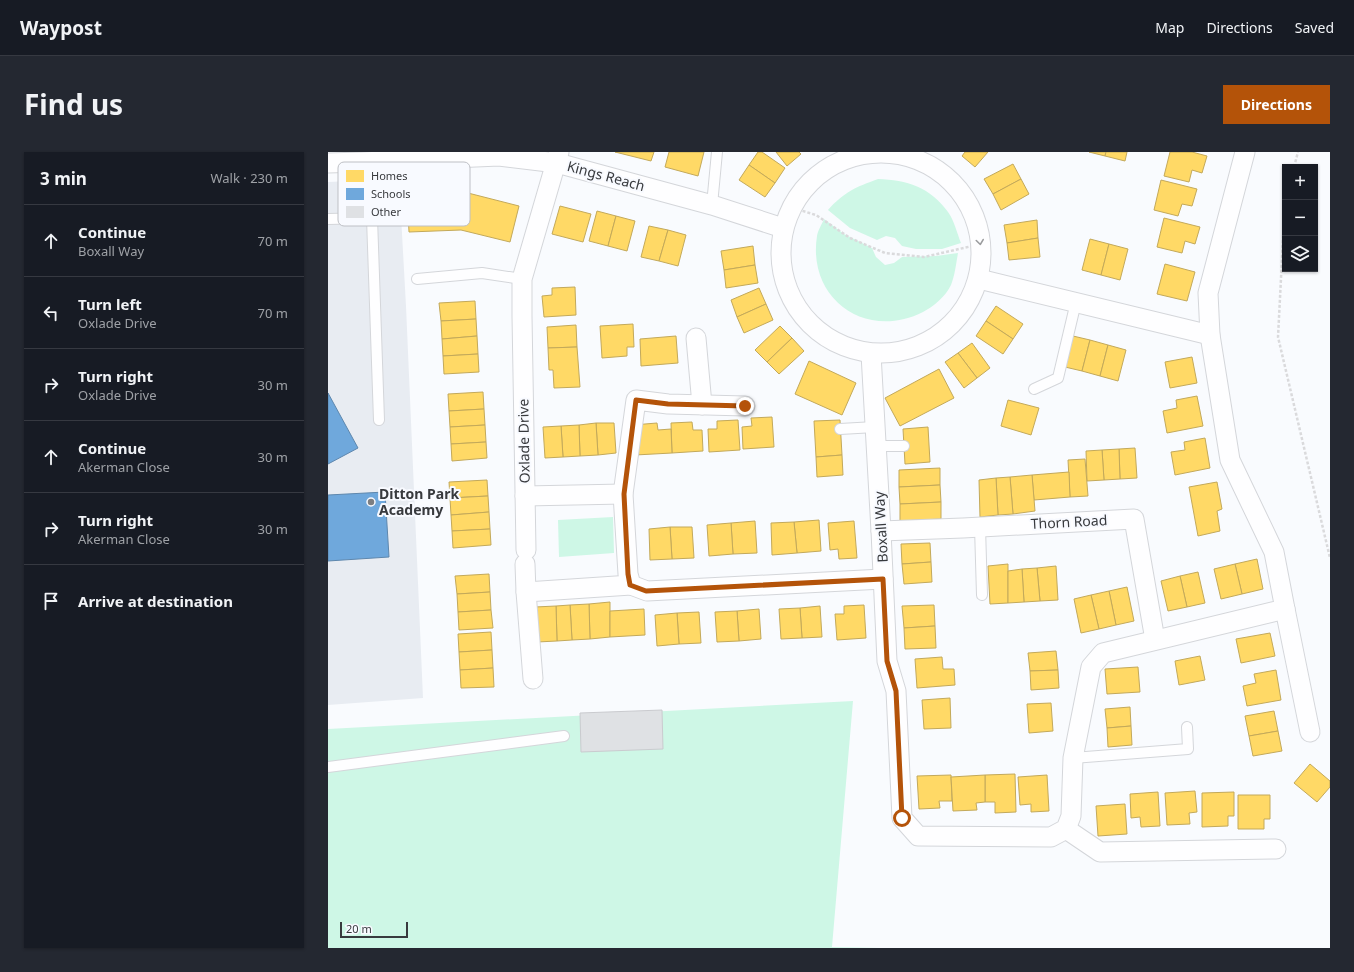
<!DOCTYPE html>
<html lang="en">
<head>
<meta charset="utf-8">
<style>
	body { margin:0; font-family:"Noto Sans",sans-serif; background:#242831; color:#f1f3f6 }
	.controls { position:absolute; right:12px; top:12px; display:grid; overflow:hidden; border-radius:0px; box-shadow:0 1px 3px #0004 }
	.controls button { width:36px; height:36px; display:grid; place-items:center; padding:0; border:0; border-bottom:1px solid #363941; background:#171b24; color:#f1f3f6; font:20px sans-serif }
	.scale { position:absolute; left:12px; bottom:10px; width:68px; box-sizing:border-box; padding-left:4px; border:2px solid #383a3e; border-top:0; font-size:11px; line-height:14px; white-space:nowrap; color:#383a3e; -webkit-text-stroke:3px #f8faff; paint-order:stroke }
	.stop { position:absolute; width:12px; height:12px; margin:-9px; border:3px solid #b45309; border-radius:50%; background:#fff }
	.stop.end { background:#b45309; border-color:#fff; box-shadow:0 1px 4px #0008 }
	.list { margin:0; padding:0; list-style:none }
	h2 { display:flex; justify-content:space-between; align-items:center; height:52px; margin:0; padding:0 16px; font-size:17px }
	h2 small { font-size:13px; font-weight:400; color:#9ea1a6 }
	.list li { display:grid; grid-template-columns:26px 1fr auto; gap:12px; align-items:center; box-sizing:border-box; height:72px; padding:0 16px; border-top:1px solid #363941 }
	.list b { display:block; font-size:15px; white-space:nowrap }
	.list p { margin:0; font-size:13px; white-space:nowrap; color:#9ea1a6 }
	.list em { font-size:13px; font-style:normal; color:#9ea1a6 }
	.icon { flex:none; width:22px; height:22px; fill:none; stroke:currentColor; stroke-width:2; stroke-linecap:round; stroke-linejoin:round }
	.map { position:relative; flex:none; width:1002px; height:796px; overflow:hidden; border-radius:0px }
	header { display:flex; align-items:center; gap:24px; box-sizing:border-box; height:56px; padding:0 20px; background:#171b24; border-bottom:1px solid #363941 }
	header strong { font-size:19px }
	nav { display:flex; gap:22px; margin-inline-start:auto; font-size:14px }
	.intro { display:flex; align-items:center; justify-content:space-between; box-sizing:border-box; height:96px; padding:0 24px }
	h1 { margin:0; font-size:28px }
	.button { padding:10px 18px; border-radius:0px; background:#b45309; color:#fff; font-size:14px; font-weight:700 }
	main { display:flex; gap:24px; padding:0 24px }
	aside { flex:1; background:#171b24; border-radius:0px; box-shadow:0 1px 3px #0004 }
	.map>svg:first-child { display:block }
	.built { fill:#e8ecf2 }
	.green { fill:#cef7e6 }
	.homes { fill:#ffd966; stroke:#c3a95a }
	.schools { fill:#6fa8dc; stroke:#5e87ad }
	.building { fill:#dfe1e4; stroke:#cacbcf }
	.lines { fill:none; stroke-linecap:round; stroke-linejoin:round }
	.service-casing { stroke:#d4d6da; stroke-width:12 }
	.minor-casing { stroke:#d4d6da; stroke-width:21 }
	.path { stroke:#dadadc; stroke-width:2.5; stroke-dasharray:3 2; stroke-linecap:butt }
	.service { stroke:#fefeff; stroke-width:10 }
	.minor { stroke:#fefeff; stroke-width:19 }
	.oneway { stroke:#9b9c9e }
	.route { stroke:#b45309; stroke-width:5 }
	.poi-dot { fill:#7c7e81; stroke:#f8faff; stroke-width:1.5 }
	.labels { text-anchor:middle; stroke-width:4; stroke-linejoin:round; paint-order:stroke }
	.street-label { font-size:14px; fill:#383a3e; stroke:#f8faff }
	.poi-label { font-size:14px; font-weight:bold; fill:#383a3e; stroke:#f8faff; text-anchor:start }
	.key { fill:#f8faff; stroke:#bec0c5; stroke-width:1 }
	.key-label { font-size:11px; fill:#383a3e }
</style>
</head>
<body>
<header>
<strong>Waypost</strong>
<nav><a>Map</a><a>Directions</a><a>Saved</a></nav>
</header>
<div class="intro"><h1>Find us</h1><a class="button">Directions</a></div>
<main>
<aside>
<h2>3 min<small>Walk · 230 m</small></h2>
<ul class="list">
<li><svg class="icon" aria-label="ahead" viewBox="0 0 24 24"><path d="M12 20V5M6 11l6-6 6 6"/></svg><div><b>Continue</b><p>Boxall Way</p></div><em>70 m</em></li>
<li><svg class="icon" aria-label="left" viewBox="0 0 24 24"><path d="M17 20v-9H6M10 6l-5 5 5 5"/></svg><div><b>Turn left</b><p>Oxlade Drive</p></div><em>70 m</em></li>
<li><svg class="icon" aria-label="right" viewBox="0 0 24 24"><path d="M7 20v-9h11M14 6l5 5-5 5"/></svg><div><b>Turn right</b><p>Oxlade Drive</p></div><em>30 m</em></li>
<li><svg class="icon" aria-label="ahead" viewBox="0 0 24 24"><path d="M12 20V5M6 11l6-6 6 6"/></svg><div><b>Continue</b><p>Akerman Close</p></div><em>30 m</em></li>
<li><svg class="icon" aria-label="right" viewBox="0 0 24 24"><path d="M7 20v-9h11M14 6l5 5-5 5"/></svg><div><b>Turn right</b><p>Akerman Close</p></div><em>30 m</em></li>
<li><svg class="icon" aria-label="arrive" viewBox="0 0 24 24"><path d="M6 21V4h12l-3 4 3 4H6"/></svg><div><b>Arrive at destination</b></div></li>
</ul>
</aside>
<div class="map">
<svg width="1002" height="796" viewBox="0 0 1002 796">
	<rect width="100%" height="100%" fill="#f9fbfe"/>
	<!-- built -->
	<path class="built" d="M71,27L78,154L95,546L0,553V30Z"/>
	<!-- green -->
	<g class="green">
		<path d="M550,27C579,28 602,35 620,60C626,68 629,81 633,91L614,97H588L574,94L567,86L558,84L549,88L522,76L500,58C516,40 528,35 550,27Z"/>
		<path d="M496,67L516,82L544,96L548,105L557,113L566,111L574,105L608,104L630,101C628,112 627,123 623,133C618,144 605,155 595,160C538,189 479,147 489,84C490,78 494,72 496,67Z"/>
		<path d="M285,365L286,401L231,405L230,368Z"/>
		<path d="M525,549L504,795L553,796H0V577Z"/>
	</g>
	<!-- homes -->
	<g class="homes">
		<path d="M287,0H326L323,9Z"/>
		<path d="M341,0H376L370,24L337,15Z"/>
		<path d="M430,0H434L457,16L447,31L421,13Z"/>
		<path d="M448,0H471L473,2L459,14Z"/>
		<path d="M637,0H660L647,15L634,4Z"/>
		<path d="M761,0H778L777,4Z"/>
		<path d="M778,0H799L797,9L777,4Z"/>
		<path d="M842,0H864L879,4L874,21L864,18L861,30L836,24Z"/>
		<path d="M685,12L693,27L665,42L656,27Z"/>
		<path d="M421,13L447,31L437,45L411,28Z"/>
		<path d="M693,27L701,42L673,58L665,42Z"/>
		<path d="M833,28L869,37L864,54L854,52L850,64L826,58Z"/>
		<path d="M140,41L191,54L182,90L133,78L81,80L79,43Z"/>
		<path d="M232,54L263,62L255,90L224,82Z"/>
		<path d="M269,59L288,64L280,94L261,89Z"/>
		<path d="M288,64L307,69L299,99L280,94Z"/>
		<path d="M836,66L872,75L867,92L857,89L854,101L829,95Z"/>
		<path d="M709,68L710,86L679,91L676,73Z"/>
		<path d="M321,74L340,78L331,109L313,105Z"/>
		<path d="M340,78L358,83L350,114L331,109Z"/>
		<path d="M710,86L712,105L681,108L679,91Z"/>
		<path d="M762,87L781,92L773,123L754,118Z"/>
		<path d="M781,92L800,97L792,128L773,123Z"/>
		<path d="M425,94L427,113L396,118L393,99Z"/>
		<path d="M837,112L867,120L859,149L829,142Z"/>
		<path d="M427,113L430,131L398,136L396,118Z"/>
		<path d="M247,135L248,163L216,165L214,144L224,143V136Z"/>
		<path d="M431,136L438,152L409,165L403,148Z"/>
		<path d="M147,149L148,167L113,169L111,151Z"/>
		<path d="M438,152L445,168L416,181L409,165Z"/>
		<path d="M668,154L695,172L685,187L658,169Z"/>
		<path d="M148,167L149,184L114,187L113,169Z"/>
		<path d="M658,169L685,187L675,202L648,184Z"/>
		<path d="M305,172L306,195H299V204L274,206L272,174Z"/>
		<path d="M248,173L249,195L220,196L219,175Z"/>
		<path d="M452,174L464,186L439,210L427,198Z"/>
		<path d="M149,184L150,202L115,204L114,187Z"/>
		<path d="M348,184L350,211L313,214L312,187Z"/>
		<path d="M745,184L762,188L754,219L737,215Z"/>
		<path d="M464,186L476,199L451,222L439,210Z"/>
		<path d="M762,188L780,193L772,224L754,219Z"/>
		<path d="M644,191L662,216L649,226L630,201Z"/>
		<path d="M780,193L798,198L790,229L772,224Z"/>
		<path d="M249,195L252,235L226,236L225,218H221L220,196Z"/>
		<path d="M630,201L649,226L636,236L617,210Z"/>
		<path d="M150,202L151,220L116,222L115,204Z"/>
		<path d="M864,205L869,231L842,236L837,210Z"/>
		<path d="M481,209L528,231L514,263L467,242Z"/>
		<path d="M611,217L626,246L572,274L557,246Z"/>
		<path d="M155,240L156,257L121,259L120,242Z"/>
		<path d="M869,244L875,274L839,281L835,259L849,256L848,248Z"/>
		<path d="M680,248L711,256L703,283L673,274Z"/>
		<path d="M156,257L157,273L122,275L121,259Z"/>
		<path d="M444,265L446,295L415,297L414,275L424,274L423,266Z"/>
		<path d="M410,268L412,298L381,300L380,277H389V269Z"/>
		<path d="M512,268L514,303L488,305L486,269Z"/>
		<path d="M364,270L365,278H374L375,299L344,301L343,271Z"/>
		<path d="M268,271H286L288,301L270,303Z"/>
		<path d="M268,271L270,303L252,304L251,273Z"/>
		<path d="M329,271L330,278L343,277L344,301L307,303L305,273Z"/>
		<path d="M157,273L158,290L123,292L122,275Z"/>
		<path d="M251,273L252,304L235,305L233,274Z"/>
		<path d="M233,274L235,305L217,306L215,275Z"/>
		<path d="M600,275L602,310L577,312L575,277Z"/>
		<path d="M877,286L882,316L847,323L843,300L857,298L856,290Z"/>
		<path d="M158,290L159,306L124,309L123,292Z"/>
		<path d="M807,296L809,326L792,327L791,297Z"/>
		<path d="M791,297L792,327L776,328L774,298Z"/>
		<path d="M774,298L776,328L759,329L758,299Z"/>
		<path d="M514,303L515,323L489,325L488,305Z"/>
		<path d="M757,307L760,344L742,345L740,308Z"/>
		<path d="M612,316V333L571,335V318Z"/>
		<path d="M741,320L742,345L706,348L704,323Z"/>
		<path d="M704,323L707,359L685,362L682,325Z"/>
		<path d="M682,325L685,362L670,363L668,326Z"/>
		<path d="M668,326L670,363L652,365L651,328Z"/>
		<path d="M159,328L160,344L122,346L121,330Z"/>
		<path d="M889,330L894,357L889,359L892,379L870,384L861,335Z"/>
		<path d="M612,333L613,350L572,352L571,335Z"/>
		<path d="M160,344L161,360L123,363L122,346Z"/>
		<path d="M613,350V367L572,369V352Z"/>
		<path d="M161,360L162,377L124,379L123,363Z"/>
		<path d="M491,368L493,399L469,401L466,370Z"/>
		<path d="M427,369L429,401L405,402L403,371Z"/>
		<path d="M526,369L529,406L511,407L510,397L502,398L500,371Z"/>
		<path d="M466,370L469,401L444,403L443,371Z"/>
		<path d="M403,371L405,402L381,404L379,373Z"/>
		<path d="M342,375H364L366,406L344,407Z"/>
		<path d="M342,375L344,407L322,408L321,377Z"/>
		<path d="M162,377L163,393L125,396L124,379Z"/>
		<path d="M602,391L603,410L574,412L573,392Z"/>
		<path d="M929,407L935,437L914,442L907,412Z"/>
		<path d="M603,410L604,430L576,432L574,412Z"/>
		<path d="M680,412V451L662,452L660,414Z"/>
		<path d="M907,412L914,442L893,447L886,417Z"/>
		<path d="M728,414L730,448L712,449L709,416Z"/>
		<path d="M709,416L712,449L696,450L694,417Z"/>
		<path d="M694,417L696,450L680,451V419Z"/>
		<path d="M870,420L877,451L859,455L852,424Z"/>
		<path d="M161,422L162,440L129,442L127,424Z"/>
		<path d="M852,424L859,455L840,459L833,429Z"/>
		<path d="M799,435L806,469L788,473L781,439Z"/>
		<path d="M781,439L788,473L771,477L763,443Z"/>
		<path d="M162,440L163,458L130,460L129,442Z"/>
		<path d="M763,443L771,477L753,481L746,447Z"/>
		<path d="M282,450V485L262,487L261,452Z"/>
		<path d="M261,452L262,487L244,488L242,453Z"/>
		<path d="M242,453L244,488L229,489L228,454Z"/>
		<path d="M536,453L538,486L509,488L507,462H516V454Z"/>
		<path d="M606,453L607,474L576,476L574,454Z"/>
		<path d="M228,454L229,489L209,490L207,455Z"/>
		<path d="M492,454L494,485L474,486L472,456Z"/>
		<path d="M472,456L474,486L453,487L451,457Z"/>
		<path d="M316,457L317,483L282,485V459Z"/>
		<path d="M431,457L433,487L411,489L409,459Z"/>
		<path d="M163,458L165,476L131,478L130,460Z"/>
		<path d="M409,459L411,489L389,490L387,460Z"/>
		<path d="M371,460L373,491L351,492L349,461Z"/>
		<path d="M349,461L351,492L329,494L327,463Z"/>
		<path d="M607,474L608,496L577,497L576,476Z"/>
		<path d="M163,480L164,498L131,500L130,482Z"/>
		<path d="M942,481L947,504L913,511L908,487Z"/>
		<path d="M164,498L165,516L132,518L131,500Z"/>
		<path d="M728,499L730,518L702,519L700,501Z"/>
		<path d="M872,504L877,528L851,533L847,509Z"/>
		<path d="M614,505L615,517H626L627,533L589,536L587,507Z"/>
		<path d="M810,515L812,540L779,542L777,517Z"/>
		<path d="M165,516L166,535L133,536L132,518Z"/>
		<path d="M730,518L731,536L703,538L702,519Z"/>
		<path d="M948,518L953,548L919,554L915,534L928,531L926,522Z"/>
		<path d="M622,546L623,576L596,577L594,548Z"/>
		<path d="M723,551L725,579L701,581L699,552Z"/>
		<path d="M802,555L803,574L779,576L777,557Z"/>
		<path d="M946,559L950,579L921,584L917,564Z"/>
		<path d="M803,574L804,593L780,595L779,576Z"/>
		<path d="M950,579L954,599L925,604L921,584Z"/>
		<path d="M982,612L1002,629V635L989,650L966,631Z"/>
		<path d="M687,622L688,660L667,661V650H657V623Z"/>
		<path d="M623,623L624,649H611L612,656L591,657L589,624Z"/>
		<path d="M657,623V650L648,651L649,658L625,659L623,625Z"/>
		<path d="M719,623L721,659L703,660V652L692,653L690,625Z"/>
		<path d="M867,639L869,660L861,661L862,672L839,673L837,641Z"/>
		<path d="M830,640L832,674L813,675L812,665L803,666L802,642Z"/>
		<path d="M906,640V664H900V674L874,675V641Z"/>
		<path d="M910,643H942V667H936V677H910Z"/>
		<path d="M797,652L799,682L770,684L768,654Z"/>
	</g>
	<!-- schools -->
	<g class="schools">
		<path d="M0,241L30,296L0,312Z"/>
		<path d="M57,340L61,405L0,409V343Z"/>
	</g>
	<!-- building -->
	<path class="building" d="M334,558L335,597L253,600L252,561Z"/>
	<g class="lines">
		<defs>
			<g id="service">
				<path d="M33,10L44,66L51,268"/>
				<path d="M384,53L389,0"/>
				<path d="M0,67L44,66"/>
				<path d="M89,127L154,121L194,127"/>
				<path d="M706,237L730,226L748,150"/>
				<path d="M512,277L547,275"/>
				<path d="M548,294H576"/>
				<path d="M652,375L654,443"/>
				<path d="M745,606L860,597L859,575"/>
				<path d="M0,615L236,584"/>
			</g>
			<g id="minor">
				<circle cx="553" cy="101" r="100"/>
				<path d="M0,11L33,10L171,4L229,11L384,53L455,76"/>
				<path d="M651,127L882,183"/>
				<path d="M368,186L374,253"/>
				<path d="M543,202L553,379L559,509L568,539L574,666L590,684L723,685L738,677L743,664L745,606L763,515L775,501L957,457L946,400L902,308L882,183L880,141L917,0"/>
				<path d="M417,254L340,252L308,248L295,342L300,422L303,433L319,439L555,427"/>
				<path d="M197,344L295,342"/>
				<path d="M553,379L635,376L806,367L827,488"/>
				<path d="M198,398L194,164V127L231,0"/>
				<path d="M197,412L198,440L303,433"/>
				<path d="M198,440L205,527"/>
				<path d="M957,457L982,580"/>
				<path d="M738,677L772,700L948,697"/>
			</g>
		</defs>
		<!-- service casing -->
		<use href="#service" class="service-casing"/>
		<!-- minor casing -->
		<use href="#minor" class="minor-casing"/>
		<!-- path -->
		<g class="path">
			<path d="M966,15L970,0"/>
			<path d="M957,48L950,185L1002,406"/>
			<path d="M465,56L488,63L522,86L557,101L596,105L653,92"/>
		</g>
		<!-- service -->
		<use href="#service" class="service"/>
		<!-- minor -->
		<use href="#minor" class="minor"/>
	</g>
	<!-- one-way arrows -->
	<defs><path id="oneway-chevron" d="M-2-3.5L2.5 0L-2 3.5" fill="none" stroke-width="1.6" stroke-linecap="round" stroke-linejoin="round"/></defs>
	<use class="oneway" href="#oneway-chevron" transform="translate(652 90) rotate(82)"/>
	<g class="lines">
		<!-- route -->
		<path class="route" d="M417,254L340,252L308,248L296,342L300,422L302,433L318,439L555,427L559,509L568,539L574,666"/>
	</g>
	<!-- markers -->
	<circle class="poi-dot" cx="43" cy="350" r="4"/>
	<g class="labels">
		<!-- street labels -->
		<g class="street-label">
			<text transform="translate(278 24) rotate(15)" y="5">Kings Reach</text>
			<text transform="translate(196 289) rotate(-91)" y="5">Oxlade Drive</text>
			<text transform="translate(741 370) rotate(-3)" y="5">Thorn Road</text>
			<text transform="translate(553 375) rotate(-93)" y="5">Boxall Way</text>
		</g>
		<!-- poi labels -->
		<g class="poi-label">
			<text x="51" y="347">Ditton Park<tspan x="51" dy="16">Academy</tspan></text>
		</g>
	</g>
	<!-- legend -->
	<rect x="10" y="10" width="132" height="64" rx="6" class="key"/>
	<rect x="18" y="18" width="18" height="12" fill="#ffd966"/>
	<rect x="18" y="36" width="18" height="12" fill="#6fa8dc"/>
	<rect x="18" y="54" width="18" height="12" fill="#dfe1e4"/>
	<g class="key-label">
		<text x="43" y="28">Homes</text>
		<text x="43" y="46">Schools</text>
		<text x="43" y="64">Other</text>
	</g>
</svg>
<div class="controls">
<button>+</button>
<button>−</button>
<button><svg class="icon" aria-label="layers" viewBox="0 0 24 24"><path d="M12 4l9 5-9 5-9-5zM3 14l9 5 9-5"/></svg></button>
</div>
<div class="scale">20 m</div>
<div class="stop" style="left:574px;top:666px"></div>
<div class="stop end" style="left:417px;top:254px"></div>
</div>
</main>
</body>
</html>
